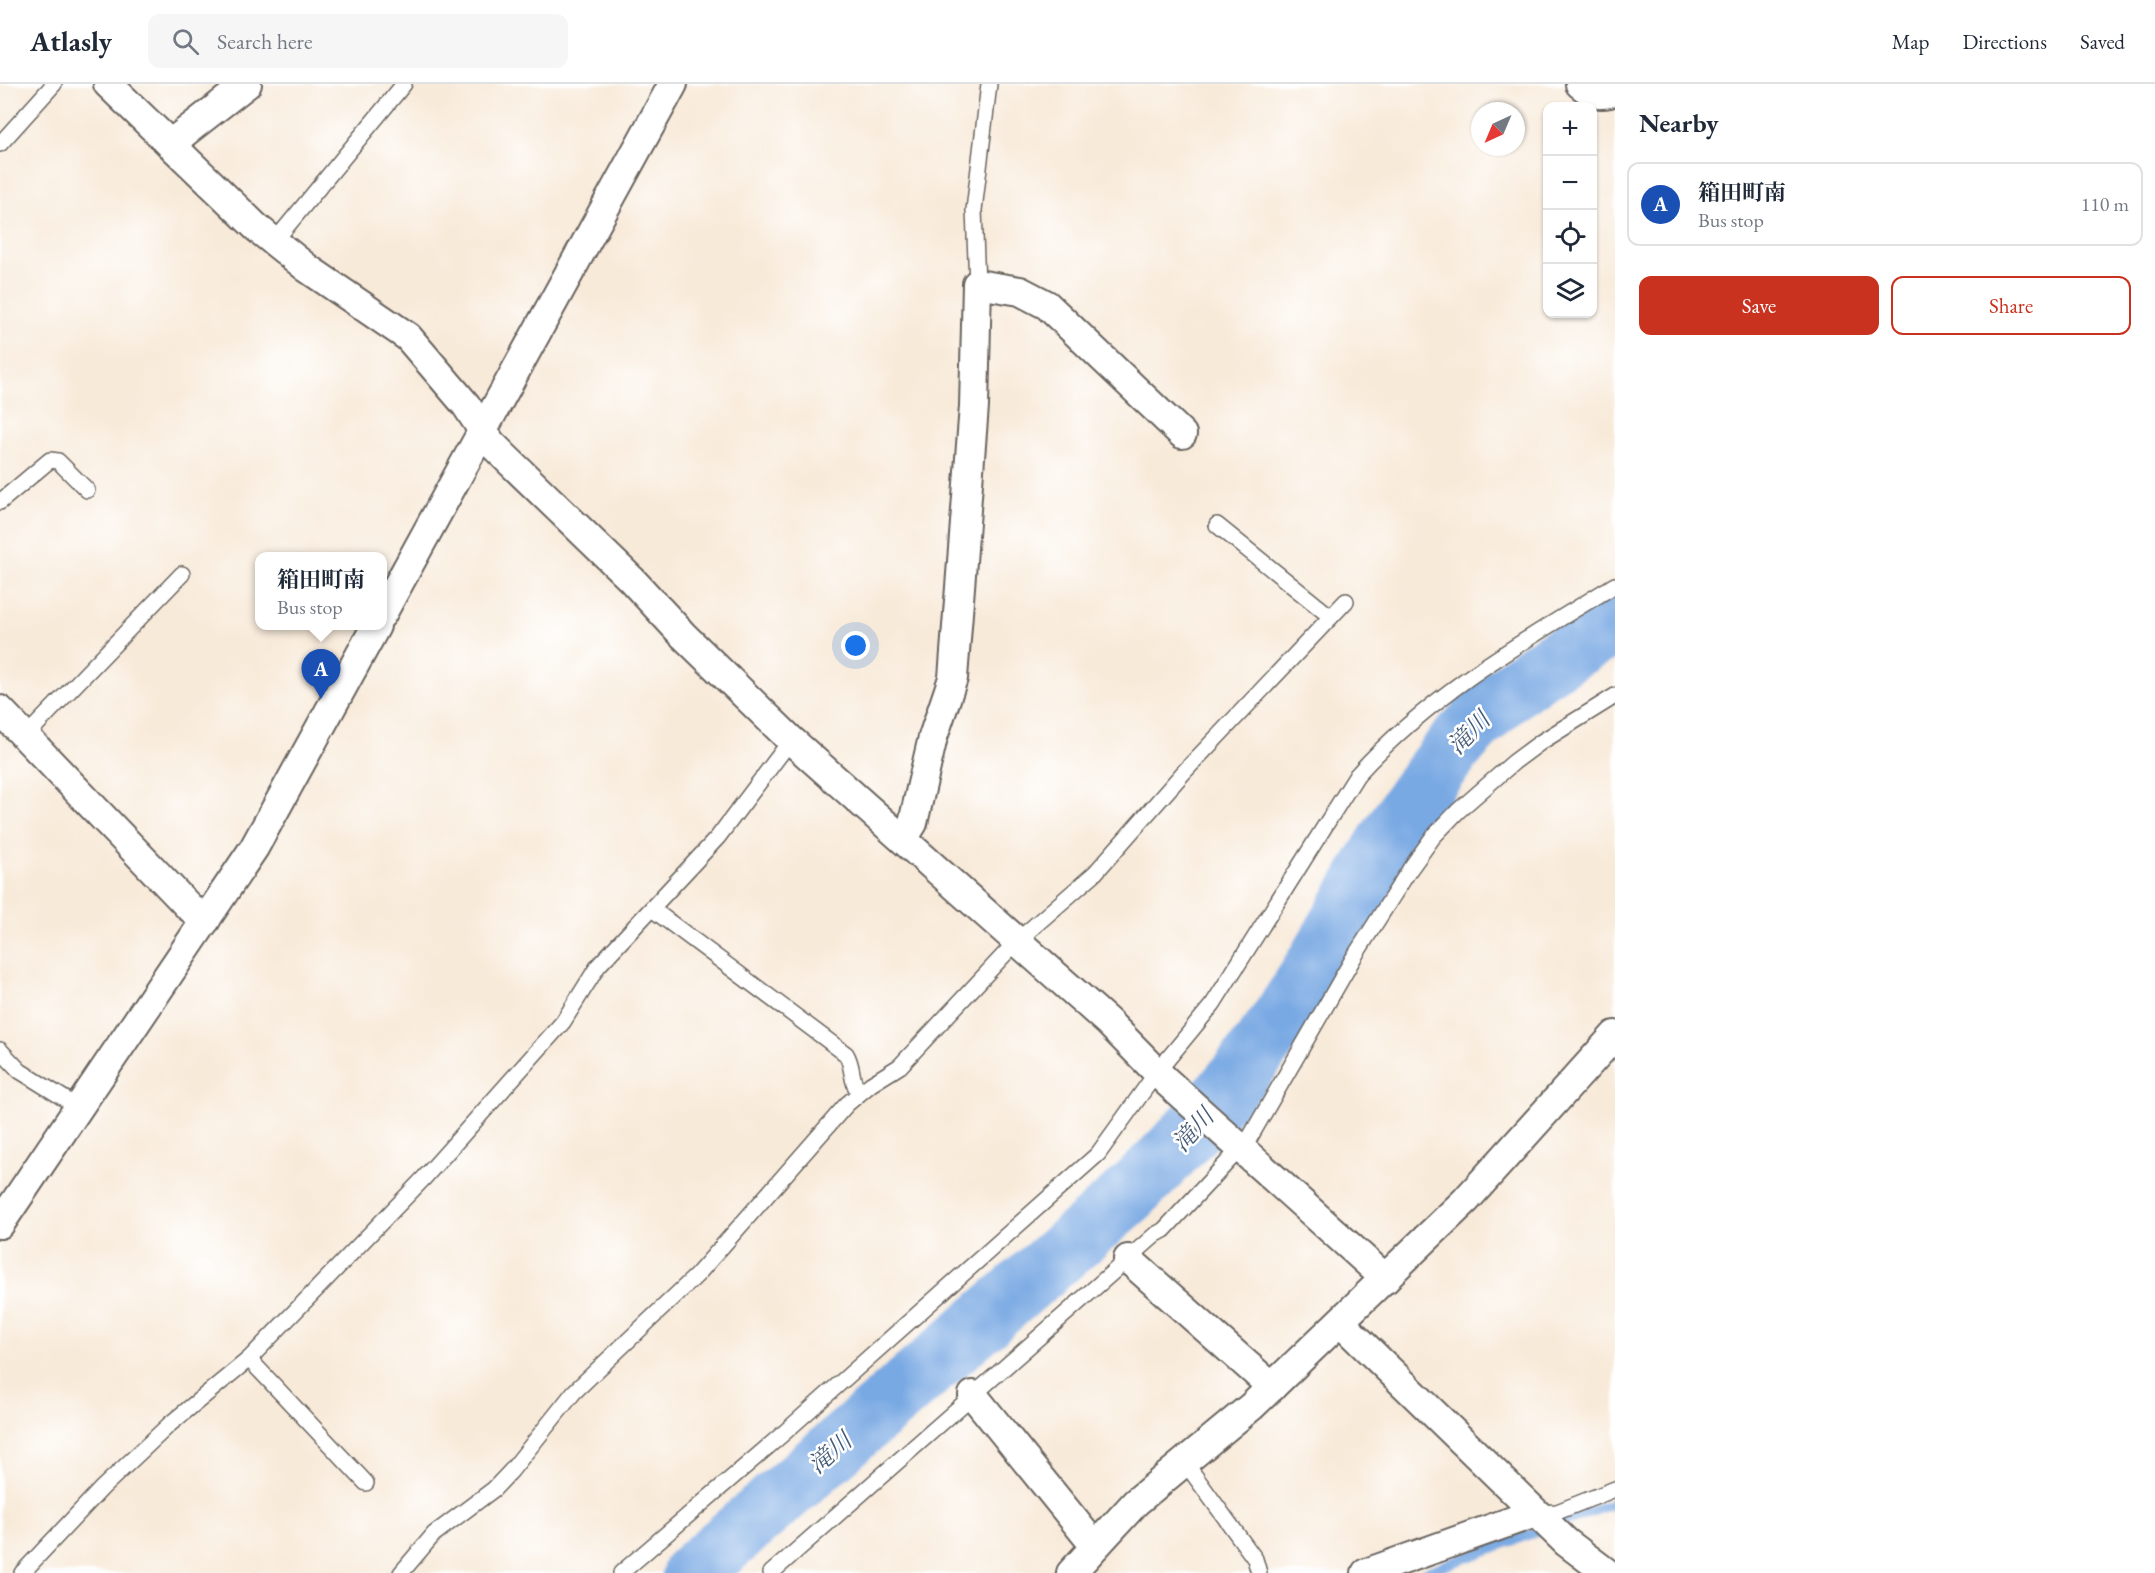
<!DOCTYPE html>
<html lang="en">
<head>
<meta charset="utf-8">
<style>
	body { margin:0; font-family:"EB Garamond","Noto Serif JP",serif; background:#f6f6f7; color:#1f2937 }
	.controls { position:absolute; right:18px; top:18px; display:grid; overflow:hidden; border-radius:12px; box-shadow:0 2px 4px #0004 }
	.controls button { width:54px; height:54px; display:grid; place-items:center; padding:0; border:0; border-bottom:2px solid #e0e1e3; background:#fff; color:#1f2937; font:30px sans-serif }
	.compass { position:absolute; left:1471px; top:18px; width:54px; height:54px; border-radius:50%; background:#fff; box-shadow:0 2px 4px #0004; rotate:224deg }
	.you { position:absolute; left:856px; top:562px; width:21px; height:21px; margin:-15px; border:4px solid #fff; border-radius:50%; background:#1a73e8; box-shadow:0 0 0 9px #1a73e833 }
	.badge { display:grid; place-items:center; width:39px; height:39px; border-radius:50%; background:#c8321e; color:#fff; font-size:20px; font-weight:700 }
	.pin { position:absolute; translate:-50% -50px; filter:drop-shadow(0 2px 3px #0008) }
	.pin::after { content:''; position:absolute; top:32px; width:21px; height:18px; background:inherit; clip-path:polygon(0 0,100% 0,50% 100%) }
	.popup { position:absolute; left:255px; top:468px; width:132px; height:78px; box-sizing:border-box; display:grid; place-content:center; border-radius:12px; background:#fff; filter:drop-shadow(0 2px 4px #0005); font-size:20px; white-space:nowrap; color:#747a83 }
	.popup b { font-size:22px; color:#1f2937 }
	.popup::after { content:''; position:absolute; left:50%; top:100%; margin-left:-12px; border:12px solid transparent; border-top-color:#fff }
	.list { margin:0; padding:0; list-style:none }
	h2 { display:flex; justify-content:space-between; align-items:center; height:78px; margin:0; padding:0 24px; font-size:26px }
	h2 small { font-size:20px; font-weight:400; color:#747a83 }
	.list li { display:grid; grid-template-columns:39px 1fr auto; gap:18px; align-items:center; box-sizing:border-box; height:84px; margin:0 12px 12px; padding:0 12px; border:2px solid #e0e1e3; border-radius:12px }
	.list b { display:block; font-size:22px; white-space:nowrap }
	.list p { margin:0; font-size:20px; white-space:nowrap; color:#747a83 }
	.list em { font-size:20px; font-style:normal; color:#747a83 }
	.actions { display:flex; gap:12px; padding:18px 24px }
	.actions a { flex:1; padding:14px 0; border:2px solid #c8321e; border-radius:12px; text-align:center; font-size:21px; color:#c8321e }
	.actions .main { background:#c8321e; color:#fff }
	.icon { flex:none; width:33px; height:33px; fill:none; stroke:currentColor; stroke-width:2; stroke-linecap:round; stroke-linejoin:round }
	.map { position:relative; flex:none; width:1615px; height:1489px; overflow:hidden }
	header { display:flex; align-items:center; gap:36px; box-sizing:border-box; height:84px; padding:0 30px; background:#fff; border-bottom:2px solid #e0e1e3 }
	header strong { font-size:28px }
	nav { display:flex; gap:33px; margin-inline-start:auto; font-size:21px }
	.search { width:420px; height:54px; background:#f6f6f7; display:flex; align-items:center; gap:15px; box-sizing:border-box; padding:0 21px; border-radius:12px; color:#747a83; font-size:22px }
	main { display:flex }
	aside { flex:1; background:#fff }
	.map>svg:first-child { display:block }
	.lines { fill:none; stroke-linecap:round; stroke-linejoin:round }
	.stream { stroke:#79a9e3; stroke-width:10 }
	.river { stroke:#79a9e3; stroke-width:60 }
	.lane-casing { stroke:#69645e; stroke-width:18 }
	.street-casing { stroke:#69645e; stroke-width:32 }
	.lane { stroke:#fff; stroke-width:15 }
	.street { stroke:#fff; stroke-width:28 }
	.labels { text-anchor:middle; stroke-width:5; stroke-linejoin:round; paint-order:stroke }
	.water-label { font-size:24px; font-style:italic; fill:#465b76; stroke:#fff }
</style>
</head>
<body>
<header>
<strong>Atlasly</strong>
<div class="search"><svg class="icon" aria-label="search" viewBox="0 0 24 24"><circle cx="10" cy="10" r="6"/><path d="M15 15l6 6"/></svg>Search here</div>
<nav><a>Map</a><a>Directions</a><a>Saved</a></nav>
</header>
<main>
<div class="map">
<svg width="1615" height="1489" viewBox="0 0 1615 1489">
	<rect width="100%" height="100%" fill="#fff"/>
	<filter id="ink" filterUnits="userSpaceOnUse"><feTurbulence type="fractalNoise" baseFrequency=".0167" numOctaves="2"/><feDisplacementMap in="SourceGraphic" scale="12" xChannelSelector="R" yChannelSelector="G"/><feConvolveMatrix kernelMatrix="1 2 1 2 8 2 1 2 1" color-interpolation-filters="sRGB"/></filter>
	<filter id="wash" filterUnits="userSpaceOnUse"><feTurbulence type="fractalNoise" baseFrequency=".008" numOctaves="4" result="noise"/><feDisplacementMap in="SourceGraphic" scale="24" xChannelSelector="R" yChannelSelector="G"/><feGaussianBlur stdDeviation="1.35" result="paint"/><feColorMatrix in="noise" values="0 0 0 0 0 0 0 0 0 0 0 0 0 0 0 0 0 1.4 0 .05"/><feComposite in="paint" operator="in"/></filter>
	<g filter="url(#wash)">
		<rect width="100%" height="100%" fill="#f8ead9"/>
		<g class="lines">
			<!-- stream -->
			<path class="stream" d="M1424,1489L1615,1419"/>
			<!-- river -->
			<path class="river" d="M692,1489L1129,1111C1190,1052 1246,989 1293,917C1354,823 1398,718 1478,637C1517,596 1566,569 1615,541"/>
		</g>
	</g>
	<g filter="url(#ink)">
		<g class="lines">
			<defs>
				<g id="lane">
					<path d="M0,60L54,0"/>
					<path d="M274,158L404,0"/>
					<path d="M977,200L974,126L989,0"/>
					<path d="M0,418L50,376L58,377L87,406"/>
					<path d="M1217,441L1331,533"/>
					<path d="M25,653L182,490"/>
					<path d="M652,825L846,970C854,983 850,997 859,1009"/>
					<path d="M0,966L20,987L78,1023"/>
					<path d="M249,1275L366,1399"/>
					<path d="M1184,1377L1255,1475L1259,1489"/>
					<path d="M1535,1429L1557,1428L1615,1405"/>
					<path d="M22,1489L102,1404L170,1340L249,1275L424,1094L563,938L598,882L718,753L791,656"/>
					<path d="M401,1489L434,1450L494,1405L511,1387L574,1308L697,1191L847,1020L871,1000L900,982L1017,857L1095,789L1184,688L1346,517"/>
					<path d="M621,1489L785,1348L1098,1070L1157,988L1213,920L1357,691C1431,609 1522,558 1615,501"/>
					<path d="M771,1489L1155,1151L1164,1146L1249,1055L1354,873L1410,785L1433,753L1458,727L1514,678L1541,658L1615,612"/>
				</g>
				<g id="street">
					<path d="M108,0L257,144L307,184L408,253L466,321L491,359L505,373L632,496L683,551L791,656L1108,938L1166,997L1386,1195"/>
					<path d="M1580,0C1592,10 1601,13 1615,7"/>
					<path d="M170,60L247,0"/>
					<path d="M382,530L673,0"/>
					<path d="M0,626L189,823L206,836"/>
					<path d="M903,755L913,739L933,653L953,594L974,322L977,200L1020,207L1047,221L1182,350"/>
					<path d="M0,1140L254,764L376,542"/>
					<path d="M1128,1175L1272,1303"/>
					<path d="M1341,1239L1566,1458L1607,1489"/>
					<path d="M973,1311L1095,1462"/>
					<path d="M1071,1489L1136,1418L1252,1322L1466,1116L1615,951"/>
					<path d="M1366,1489L1535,1429"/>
				</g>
			</defs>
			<!-- lane casing -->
			<use href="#lane" class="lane-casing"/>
			<!-- street casing -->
			<use href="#street" class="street-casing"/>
			<!-- lane -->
			<use href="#lane" class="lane"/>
			<!-- street -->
			<use href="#street" class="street"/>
		</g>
	</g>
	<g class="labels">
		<!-- water labels -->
		<g class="water-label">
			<text transform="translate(1469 649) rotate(-46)" y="8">滝川</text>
			<text transform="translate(1193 1046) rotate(-48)" y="8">滝川</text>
			<text transform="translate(830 1369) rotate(-41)" y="8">滝川</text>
		</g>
	</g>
</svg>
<div class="controls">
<button>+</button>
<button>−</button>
<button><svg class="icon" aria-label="locate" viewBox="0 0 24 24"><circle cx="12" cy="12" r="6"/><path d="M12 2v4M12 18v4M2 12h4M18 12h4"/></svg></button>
<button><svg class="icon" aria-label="layers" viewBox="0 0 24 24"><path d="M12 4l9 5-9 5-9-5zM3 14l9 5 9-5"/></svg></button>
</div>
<svg class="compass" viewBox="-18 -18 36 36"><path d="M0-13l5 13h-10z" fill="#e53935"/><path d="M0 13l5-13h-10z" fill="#747a83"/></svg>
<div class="you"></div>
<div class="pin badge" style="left:321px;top:615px;background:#1a4fb4">A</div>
<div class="popup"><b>箱田町南</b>Bus stop</div>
</div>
<aside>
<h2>Nearby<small></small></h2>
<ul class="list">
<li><span class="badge" style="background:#1a4fb4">A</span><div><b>箱田町南</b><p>Bus stop</p></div><em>110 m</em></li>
</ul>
<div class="actions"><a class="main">Save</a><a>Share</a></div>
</aside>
</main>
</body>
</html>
